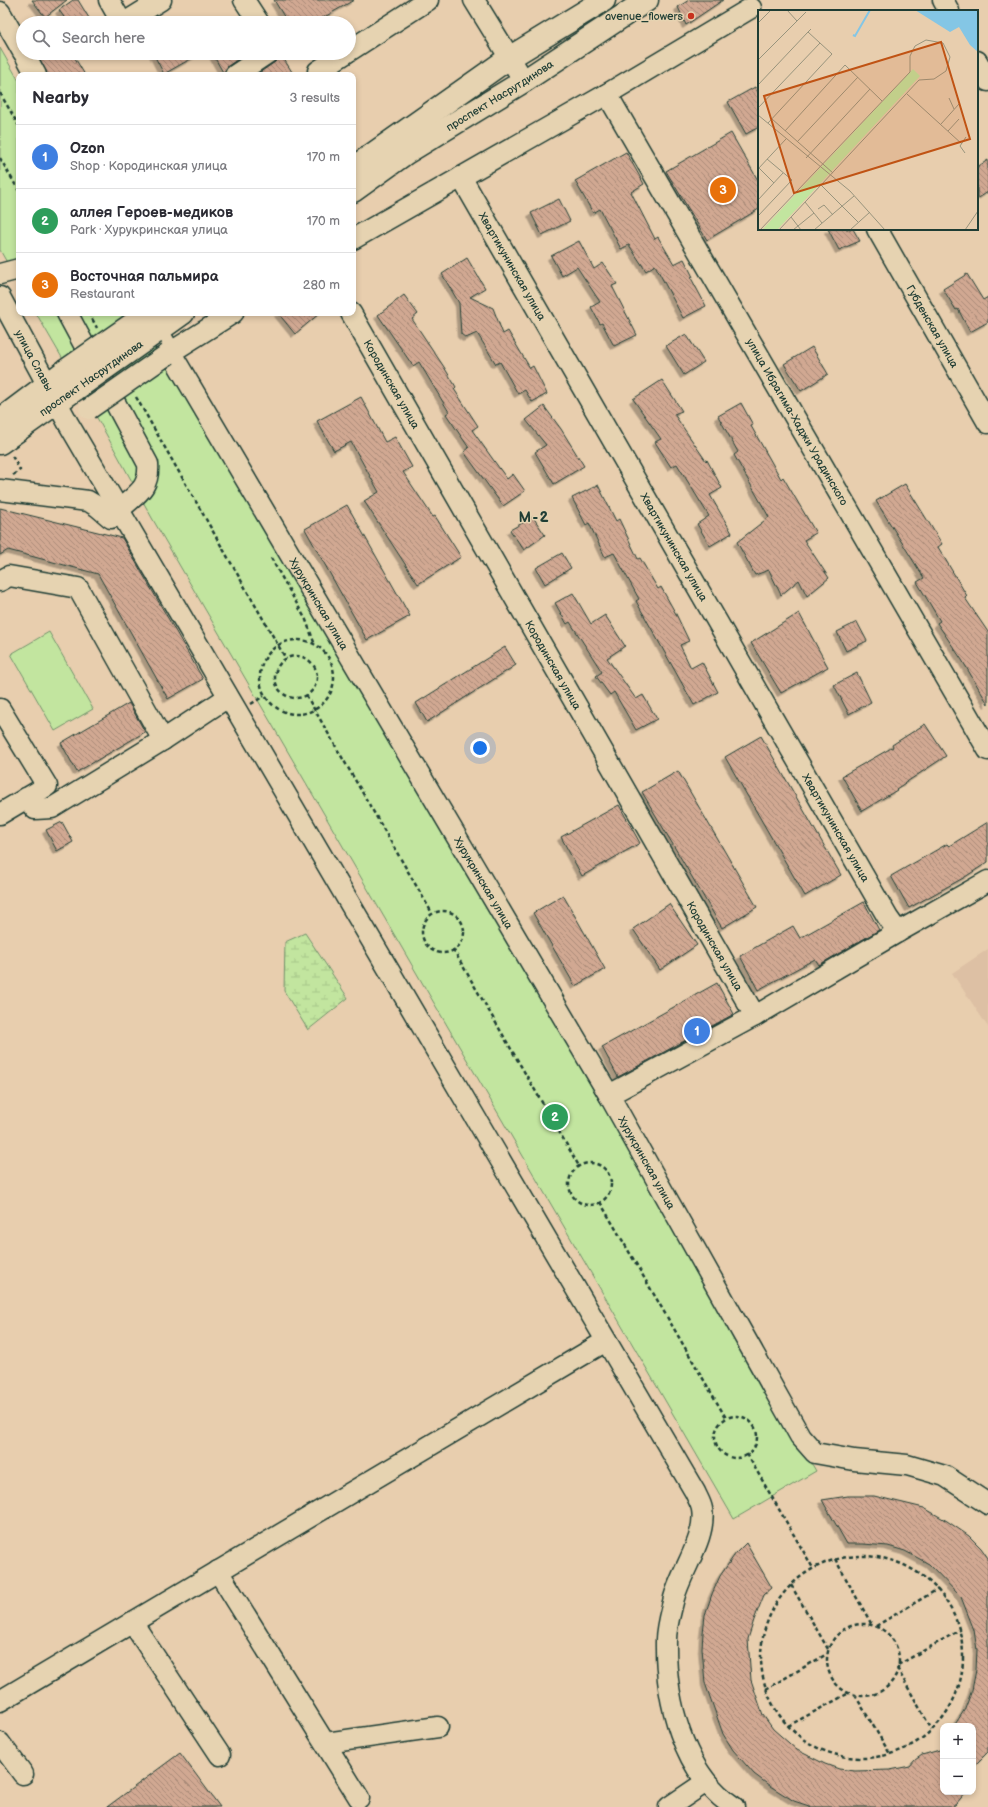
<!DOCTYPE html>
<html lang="en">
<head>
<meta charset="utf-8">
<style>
	body { margin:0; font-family:"Balsamiq Sans",sans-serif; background:#f7f7f7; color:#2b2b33 }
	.controls { position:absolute; right:12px; bottom:12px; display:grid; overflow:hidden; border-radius:8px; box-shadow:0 2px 6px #0003 }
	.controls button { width:36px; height:36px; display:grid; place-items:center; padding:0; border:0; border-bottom:1px solid #e1e1e2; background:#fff; color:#2b2b33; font:20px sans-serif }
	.you { position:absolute; left:480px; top:748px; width:14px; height:14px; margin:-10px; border:3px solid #fff; border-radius:50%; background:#1a73e8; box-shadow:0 0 0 6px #1a73e833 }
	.badge { display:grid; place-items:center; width:26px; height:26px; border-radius:50%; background:#c8321e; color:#fff; font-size:13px; font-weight:700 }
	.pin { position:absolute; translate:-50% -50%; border:2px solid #fff; box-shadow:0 1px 4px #0006 }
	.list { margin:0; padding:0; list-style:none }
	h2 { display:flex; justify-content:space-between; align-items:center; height:52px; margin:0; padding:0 16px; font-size:17px }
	h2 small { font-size:13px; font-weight:400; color:#7c7c81 }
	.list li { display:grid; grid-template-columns:26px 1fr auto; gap:12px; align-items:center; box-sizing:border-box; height:64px; padding:0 16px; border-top:1px solid #e1e1e2 }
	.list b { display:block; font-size:15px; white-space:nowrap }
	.list p { margin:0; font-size:13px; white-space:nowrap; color:#7c7c81 }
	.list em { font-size:13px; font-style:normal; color:#7c7c81 }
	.icon { flex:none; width:22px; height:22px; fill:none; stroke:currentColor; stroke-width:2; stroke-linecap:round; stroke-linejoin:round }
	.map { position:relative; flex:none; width:988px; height:1807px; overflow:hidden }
	.search { position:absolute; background:#fff; box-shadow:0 2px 6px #0003; left:16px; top:16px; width:340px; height:44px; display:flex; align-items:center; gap:10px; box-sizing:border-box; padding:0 14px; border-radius:22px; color:#7c7c81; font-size:15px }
	.panel { position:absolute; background:#fff; box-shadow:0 2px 6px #0003; left:16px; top:72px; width:340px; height:244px; border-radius:8px }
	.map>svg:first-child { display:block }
	.built { fill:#ddc0a4 }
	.grass { fill:#c2e59f; stroke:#70916a }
	.wetland { fill:url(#wetland-marsh); stroke:#70916a }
	.building { fill:url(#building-back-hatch); stroke:#1f3d34; filter:url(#shadow) }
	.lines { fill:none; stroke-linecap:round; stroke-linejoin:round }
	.minor-casing { stroke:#1f3d34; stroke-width:23 }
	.major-casing { stroke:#1f3d34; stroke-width:25 }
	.path { stroke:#1f3d34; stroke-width:2.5; stroke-dasharray:4 3; stroke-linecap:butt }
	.minor { stroke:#e6d3b1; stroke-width:20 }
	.major { stroke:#e6d3b1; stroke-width:22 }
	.minor-bridge-casing { stroke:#1f3d34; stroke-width:23; stroke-linecap:butt }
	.major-bridge-casing { stroke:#1f3d34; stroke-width:25; stroke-linecap:butt }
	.minor-bridge { stroke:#e6d3b1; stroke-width:20 }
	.major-bridge { stroke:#e6d3b1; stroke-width:22 }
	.poi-dot { fill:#c8321e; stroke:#e6d3b1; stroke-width:1.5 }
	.labels { text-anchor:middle; stroke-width:3; stroke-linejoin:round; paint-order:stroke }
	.poi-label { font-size:11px; fill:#1f3d34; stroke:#e6d3b1; text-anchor:end }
	.street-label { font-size:11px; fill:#1f3d34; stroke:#e6d3b1 }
	.district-label { font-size:15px; font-weight:bold; letter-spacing:1px; fill:#1f3d34; stroke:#e6d3b1 }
	.inset-river { fill:none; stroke:#84c6e5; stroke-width:2 }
	.inset-road { fill:none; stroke:#98947d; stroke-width:1 }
	.view { fill:#c05314; fill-opacity:0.15; stroke:#c05314; stroke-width:2 }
	.inset-edge { fill:none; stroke:#1f3d34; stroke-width:2 }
</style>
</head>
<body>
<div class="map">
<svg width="988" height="1807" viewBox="0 0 988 1807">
	<defs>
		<pattern id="wetland-marsh" width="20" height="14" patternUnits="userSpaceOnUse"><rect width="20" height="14" fill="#c2e59f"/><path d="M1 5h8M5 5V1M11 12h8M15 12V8" fill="none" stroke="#a6c58a"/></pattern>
		<pattern id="building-back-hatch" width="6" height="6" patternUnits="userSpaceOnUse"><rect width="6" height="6" fill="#d1a892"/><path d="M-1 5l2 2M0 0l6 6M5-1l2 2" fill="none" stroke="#a98a78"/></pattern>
		<filter id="shadow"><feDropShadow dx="-3.5" dy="3.5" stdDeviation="0" flood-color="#0004"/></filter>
	</defs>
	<rect width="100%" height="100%" fill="#e8ceae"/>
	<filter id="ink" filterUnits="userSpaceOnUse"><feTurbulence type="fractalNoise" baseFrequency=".025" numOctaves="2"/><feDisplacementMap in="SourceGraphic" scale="8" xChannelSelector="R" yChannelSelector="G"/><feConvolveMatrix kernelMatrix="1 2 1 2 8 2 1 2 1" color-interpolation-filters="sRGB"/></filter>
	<g filter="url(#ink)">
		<!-- built -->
		<path class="built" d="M988,949V1027L952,973Z"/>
		<!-- grass -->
		<g class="grass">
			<path d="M0,48L19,81V284L0,250Z"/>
			<path d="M36,313H140L816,1471L734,1519L152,518L100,423Z"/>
			<path d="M49,632L93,709L55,731L11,654Z"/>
		</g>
		<!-- wetland -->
		<path class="wetland" d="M305,933L348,998L308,1030L284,991L285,942Z"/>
		<!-- building -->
		<g class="building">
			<path d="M32,0H67L45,17Z"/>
			<path d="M73,0H78L89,18L82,23H68L59,10Z"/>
			<path d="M274,0H354L314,23H288Z"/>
			<path d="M689,0H723L686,25L678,7Z"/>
			<path d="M37,53H72L85,75H47Z"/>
			<path d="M153,53H201L164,74Z"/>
			<path d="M212,53H247L228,66L224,74Z"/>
			<path d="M280,53L294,75H256L275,62Z"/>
			<path d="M755,87L759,94V127L746,134L728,102Z"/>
			<path d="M731,133L759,182V209L707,240L666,171Z"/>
			<path d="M626,152L644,184L631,192L655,239L658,237L674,264L684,259L693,277L691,278L706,306L683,318L655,265L646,271L629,245L621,249L600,209L593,213L575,181Z"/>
			<path d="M988,160V192L977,199V167Z"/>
			<path d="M559,199L570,221L542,235L531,213Z"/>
			<path d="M828,229H853L860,241L839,250Z"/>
			<path d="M579,241L594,269L603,263L617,284L612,286L637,335L614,346L602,323L600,324L591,307L600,302L577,267L562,276L551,256Z"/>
			<path d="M467,258L485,288L470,297L493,308L503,334L508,331L530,368L533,366L547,394L532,402L525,390L518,394L500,362L496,364L477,333L466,338L461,334L459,303L442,274Z"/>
			<path d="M967,274L983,300L988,297V322L970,332L958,309L956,310L943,289Z"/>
			<path d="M404,295L418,314L412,319L444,367L456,387L454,389L478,426L472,430L507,479L513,474L525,491L503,506L464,452L469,448L446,414L449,412L419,362L413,366L378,315Z"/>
			<path d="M278,313H320L295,334Z"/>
			<path d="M686,334L704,362L684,375L666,346Z"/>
			<path d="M812,347L828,374L801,391L784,364Z"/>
			<path d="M662,380L682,411L674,414L706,461L707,460L722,488L710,495L732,533L710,546L697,524L709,516L677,464L671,467L655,442L661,439L633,399Z"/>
			<path d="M361,397L385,442L395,437L412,467L403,472L433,517L435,516L461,557L418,584L364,501L379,492L351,442L334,451L317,421Z"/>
			<path d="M741,403L753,425L751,426L781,479L783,477L816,533L804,540L829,578L807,596L799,580L781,595L769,570L755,575L737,542L769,517L734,455L738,452L718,416Z"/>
			<path d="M544,406L561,429L584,466L554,484L535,452L546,445L526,420Z"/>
			<path d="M905,484L942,544L938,547L967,596L965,598L988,632V704L962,660L937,623L940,621L917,582L924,578L876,501Z"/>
			<path d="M598,485L616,521L619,519L638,559L640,558L658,589L661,587L676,614L689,641L680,645L691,668L702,662L718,692L694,705L636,601L639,599L614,553L605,557L589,523L586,525L572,498Z"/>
			<path d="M347,505L410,616L367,640L305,529Z"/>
			<path d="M0,508L122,538L203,679L168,699L98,574L8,550L0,555Z"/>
			<path d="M533,517L545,535L524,550L510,530Z"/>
			<path d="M562,553L571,568L545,584L536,568Z"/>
			<path d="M573,593L591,624L605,615L625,646L607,658L636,699L643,695L657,719L636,730L614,692L610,695L596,676L602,672L570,622L567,624L555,603Z"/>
			<path d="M799,613L828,667L781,693L751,643Z"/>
			<path d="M857,622L867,641L846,651L837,632Z"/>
			<path d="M505,647L516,665L427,722L416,703Z"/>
			<path d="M857,673L871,702L849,714L834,685Z"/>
			<path d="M129,703L145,732L77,772L61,743Z"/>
			<path d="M925,724L946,756L896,789L897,790L862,811L842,776L893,747L892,745Z"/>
			<path d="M761,736L841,875L805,896L725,757Z"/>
			<path d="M678,771L757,907L722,928L642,792Z"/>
			<path d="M619,805L640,843L582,876L561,837Z"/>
			<path d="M62,822L73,842L57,851L46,830Z"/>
			<path d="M988,822V862L965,877L909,908L891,876L947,844L949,846Z"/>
			<path d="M563,895L605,969L575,986L533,913Z"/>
			<path d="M864,902L879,930L819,965L815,959L758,990L740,956L793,926L800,938Z"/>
			<path d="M669,904L697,945L660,970L633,929Z"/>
			<path d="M717,983L734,1014L618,1077L602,1047Z"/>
			<path d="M848,1496H874L924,1508L947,1521L969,1536L981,1548L988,1558V1752L973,1767V1726H954L965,1709L972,1690L976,1670L977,1650L974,1630L961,1597L929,1564L905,1551L888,1546L863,1544H847L822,1500Z"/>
			<path d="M746,1543L772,1588L764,1595L754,1620L748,1639L751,1680L763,1715L773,1729L797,1750L825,1764L839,1769L855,1771L890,1770L910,1766L915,1760L922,1755L943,1749V1792H966L956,1804L952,1807H812L794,1801L770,1786L754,1774L733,1750L723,1734L705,1683L702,1648L703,1633L705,1615L712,1594L720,1576L736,1553Z"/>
			<path d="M180,1753L220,1807H107Z"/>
		</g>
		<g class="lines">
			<defs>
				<g id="minor">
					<path d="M109,0L122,23"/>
					<path d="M244,0L259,23"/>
					<path d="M474,0L524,81"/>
					<path d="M943,0L949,11"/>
					<path d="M0,12L23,52"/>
					<path d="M124,23L161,0"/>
					<path d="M349,51L428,0"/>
					<path d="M24,53L36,75"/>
					<path d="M977,61L988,81"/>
					<path d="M318,71L346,53"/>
					<path d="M235,75L268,53"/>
					<path id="s1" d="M607,94L988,750"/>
					<path id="s2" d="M461,177L888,918L898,932"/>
					<path id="s3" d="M877,229L988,423"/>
					<path d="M353,239L607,94L751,8"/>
					<path d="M0,274L19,269"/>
					<path id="s4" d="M0,297L68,423L695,1492C697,1497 701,1503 702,1509C707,1537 681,1571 674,1598C671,1611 666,1626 666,1640C665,1698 682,1773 734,1807"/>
					<path d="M67,313L148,464C150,489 136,494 119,510"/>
					<path id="s5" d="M351,313L755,1016"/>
					<path id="s6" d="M152,317L158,331L609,1095L800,1436L815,1453L854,1460L907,1465L945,1476L988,1504"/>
					<path d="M168,354L233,313"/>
					<path d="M0,490L88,501L98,507L111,518"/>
					<path d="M0,581L9,576L78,588L163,740"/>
					<path d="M0,709L47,786L0,814"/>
					<path d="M26,798L35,809L52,808L163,740L228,697"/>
					<path d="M609,1095L755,1016L898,932L988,881"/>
					<path d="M218,1571L359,1798"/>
					<path d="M132,1622L220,1755"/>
					<path d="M0,1701L606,1341"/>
					<path d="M0,1743L23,1774"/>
					<path d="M326,1743L438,1727"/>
					<path d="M669,1807L706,1782"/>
				</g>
				<g id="major">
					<path d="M353,168L509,58L604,0"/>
					<path id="s7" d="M353,191L406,153L524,81L647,0"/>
					<path d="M155,333L183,313"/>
					<path d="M0,420L65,371"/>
					<path d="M0,443L76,389"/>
				</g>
			</defs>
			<!-- minor casing -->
			<use href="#minor" class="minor-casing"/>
			<!-- major casing -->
			<use href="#major" class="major-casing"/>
			<!-- path -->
			<g class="path">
				<path d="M0,93L19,126"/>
				<path d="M0,158L19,191"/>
				<path d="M89,313L97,328"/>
				<path d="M136,397L286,659"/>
				<path d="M12,456L20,470L13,475"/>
				<path d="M271,558L306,620L315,645"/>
				<circle cx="297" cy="677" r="37"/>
				<circle cx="296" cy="677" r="21"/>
				<path d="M306,695L432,913"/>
				<path d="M251,704L264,696"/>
				<circle cx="443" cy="932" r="21"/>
				<path d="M453,949L579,1166"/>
				<circle cx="590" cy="1184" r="21"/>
				<path d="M600,1202L726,1418"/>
				<circle cx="736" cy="1437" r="21"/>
				<path d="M747,1454L813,1568"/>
				<circle cx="862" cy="1657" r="101"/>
				<path d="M835,1559L872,1625"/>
				<path d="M791,1585L828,1649"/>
				<circle cx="863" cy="1660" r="36"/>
				<path d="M876,1626L938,1589"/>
				<path d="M898,1665L960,1630"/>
				<path d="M897,1668L932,1730"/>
				<path d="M766,1689L827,1654"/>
				<path d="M855,1695L890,1754"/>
				<path d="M788,1726L849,1693"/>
			</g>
			<!-- minor -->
			<use href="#minor" class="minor"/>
			<!-- major -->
			<use href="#major" class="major"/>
			<defs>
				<path id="minor-bridge" d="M89,409L168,354"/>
				<g id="major-bridge">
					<path d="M65,371L144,316"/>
					<path d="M76,389L155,333"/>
				</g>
			</defs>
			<!-- minor-bridge casing -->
			<use href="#minor-bridge" class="minor-bridge-casing"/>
			<!-- major-bridge casing -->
			<use href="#major-bridge" class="major-bridge-casing"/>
			<!-- minor-bridge -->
			<use href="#minor-bridge" class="minor-bridge"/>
			<!-- major-bridge -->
			<use href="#major-bridge" class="major-bridge"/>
		</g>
	</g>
	<!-- markers -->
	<circle class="poi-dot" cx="691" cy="16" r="4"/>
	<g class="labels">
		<!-- poi labels -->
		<g class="poi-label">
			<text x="683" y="20">avenue_flowers</text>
		</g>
		<!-- street labels -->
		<g class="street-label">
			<text dy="4" stroke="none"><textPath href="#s7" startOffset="175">проспект Насрутдинова</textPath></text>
			<text dy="4" stroke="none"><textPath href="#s2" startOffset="103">Хвартикунинская улица</textPath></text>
			<text dy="4" stroke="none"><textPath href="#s3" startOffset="112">Губденская улица</textPath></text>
			<text dy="4" stroke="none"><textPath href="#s4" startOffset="72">улица Славы</textPath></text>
			<text transform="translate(91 378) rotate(-35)" y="4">проспект Насрутдинова</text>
			<text dy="4" stroke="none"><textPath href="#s5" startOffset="82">Кородинская улица</textPath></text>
			<text dy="4" stroke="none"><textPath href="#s1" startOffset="379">улица Ибрагима-Хаджи Урадинского</textPath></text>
			<text dy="4" stroke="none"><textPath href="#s2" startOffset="427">Хвартикунинская улица</textPath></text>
			<text dy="4" stroke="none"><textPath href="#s6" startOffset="332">Хурукринская улица</textPath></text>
			<text dy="4" stroke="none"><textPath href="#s5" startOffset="406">Кородинская улица</textPath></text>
			<text dy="4" stroke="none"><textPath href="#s2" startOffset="751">Хвартикунинская улица</textPath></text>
			<text dy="4" stroke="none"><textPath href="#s6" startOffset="656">Хурукринская улица</textPath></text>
			<text dy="4" stroke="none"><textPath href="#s5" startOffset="730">Кородинская улица</textPath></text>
			<text dy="4" stroke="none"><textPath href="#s6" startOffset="980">Хурукринская улица</textPath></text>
		</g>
		<!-- district labels -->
		<g class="district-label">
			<text x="534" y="522">М-2</text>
		</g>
	</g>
	<!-- overview -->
	<g transform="translate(758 10)">
		<rect width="220" height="220" fill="#e8ceae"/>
		<path d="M155,59L162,66L19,220H4Z" fill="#c2e59f"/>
		<path d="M157,0H220V42L212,35L201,17L192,22Z" fill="#84c6e5"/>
		<path class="inset-river" d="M95,25L97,26L112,0"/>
		<path class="inset-road" d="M29,0L39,11M0,13L13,0M0,50L48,2M0,75L50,22M149,84L204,134M191,88L196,99M0,98L62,33M0,105L92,181L127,220M14,109L75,163M10,113L74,44L50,22L53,19M183,114L201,94M27,121L87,55L124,91M190,121L201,109M39,132L100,67M207,143L202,136L208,127M48,148L112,79M1,158L16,173M0,159L28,129M63,175L100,212M0,190L25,163M47,192L64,213M60,199L66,195L75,205M0,206L34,170L9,149M33,207L43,220M2,220L152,62V46L157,36L168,30L185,33L192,47L188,61L176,69L161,70L21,220M35,220L56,203M56,220L96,186M92,220L112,202M207,220L220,201"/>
		<path class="view" d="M183,32L212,129L36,183L6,86Z"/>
		<rect width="220" height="220" class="inset-edge"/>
	</g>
</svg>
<div class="controls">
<button>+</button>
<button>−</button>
</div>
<div class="you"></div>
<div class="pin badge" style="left:697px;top:1031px;background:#3f7fe0">1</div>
<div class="pin badge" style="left:555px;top:1117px;background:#2e9e5b">2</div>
<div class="pin badge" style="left:723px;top:190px;background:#e8710a">3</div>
<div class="search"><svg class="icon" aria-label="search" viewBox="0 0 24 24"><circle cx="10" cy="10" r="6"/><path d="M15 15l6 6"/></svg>Search here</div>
<section class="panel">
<h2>Nearby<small>3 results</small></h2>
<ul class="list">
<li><span class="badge" style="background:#3f7fe0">1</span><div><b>Ozon</b><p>Shop · Кородинская улица</p></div><em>170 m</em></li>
<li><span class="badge" style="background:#2e9e5b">2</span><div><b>аллея Героев-медиков</b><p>Park · Хурукринская улица</p></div><em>170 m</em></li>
<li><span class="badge" style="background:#e8710a">3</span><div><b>Восточная пальмира</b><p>Restaurant</p></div><em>280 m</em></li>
</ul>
</section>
</div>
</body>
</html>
